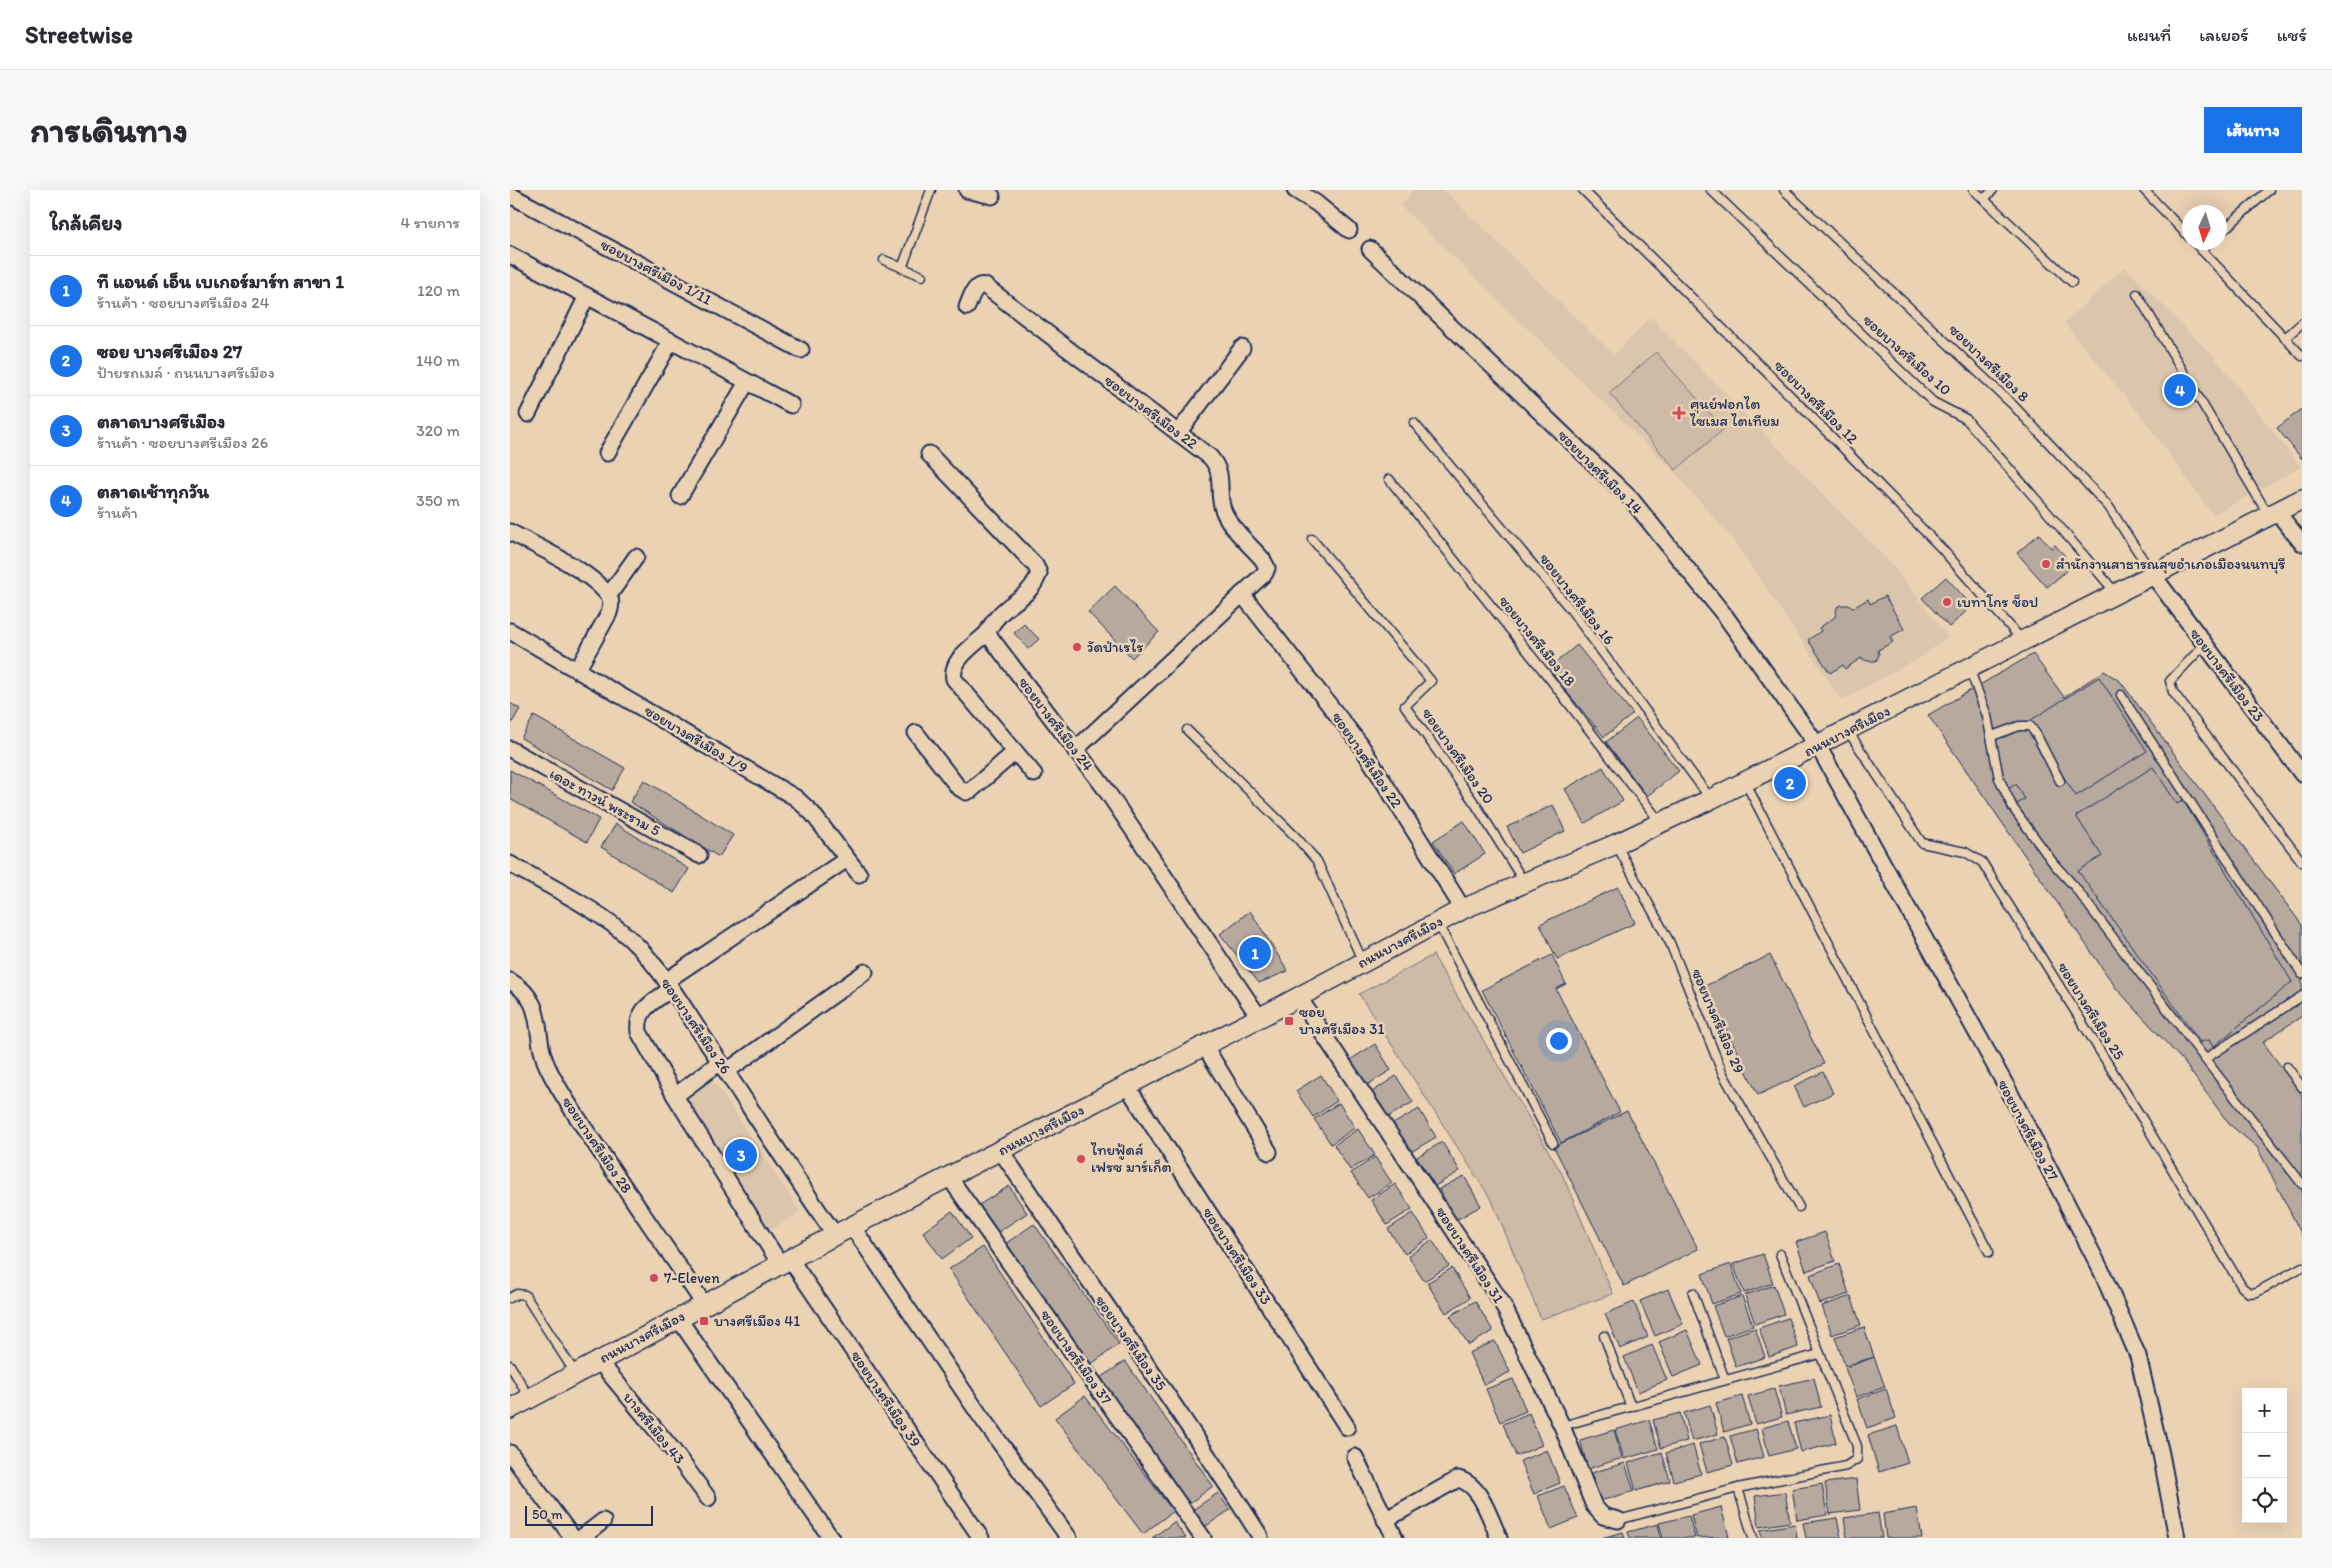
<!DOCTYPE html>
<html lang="th">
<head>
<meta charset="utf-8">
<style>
	body { margin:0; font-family:Itim,"Playpen Sans Thai",sans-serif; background:#f7f7f7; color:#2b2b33 }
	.controls { position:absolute; right:15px; bottom:15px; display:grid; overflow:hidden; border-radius:0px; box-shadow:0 5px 20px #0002 }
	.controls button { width:45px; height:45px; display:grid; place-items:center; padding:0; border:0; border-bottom:1px solid #e1e1e2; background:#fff; color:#2b2b33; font:25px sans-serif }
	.compass { position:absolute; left:1672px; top:15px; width:45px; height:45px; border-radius:50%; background:#fff; box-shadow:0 5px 20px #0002; rotate:184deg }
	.scale { position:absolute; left:15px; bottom:12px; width:128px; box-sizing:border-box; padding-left:5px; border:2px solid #1b2f5e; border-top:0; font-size:14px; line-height:18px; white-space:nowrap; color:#1b2f5e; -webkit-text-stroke:4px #ebd2b3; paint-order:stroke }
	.you { position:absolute; left:1048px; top:850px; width:18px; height:18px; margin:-12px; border:4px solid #fff; border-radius:50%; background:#1a73e8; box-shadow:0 0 0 8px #1a73e833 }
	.badge { display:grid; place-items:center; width:32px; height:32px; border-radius:50%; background:#1a73e8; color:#fff; font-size:16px; font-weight:700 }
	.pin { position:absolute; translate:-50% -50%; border:2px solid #fff; box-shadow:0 1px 5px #0006 }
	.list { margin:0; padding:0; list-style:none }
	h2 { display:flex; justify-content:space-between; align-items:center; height:65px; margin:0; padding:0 20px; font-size:21px }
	h2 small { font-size:16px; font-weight:400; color:#7c7c81 }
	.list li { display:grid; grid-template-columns:32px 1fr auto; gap:15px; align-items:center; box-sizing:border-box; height:70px; padding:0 20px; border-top:1px solid #e1e1e2 }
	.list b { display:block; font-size:19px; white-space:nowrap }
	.list p { margin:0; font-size:16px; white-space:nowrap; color:#7c7c81 }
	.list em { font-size:16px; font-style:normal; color:#7c7c81 }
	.icon { flex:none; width:28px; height:28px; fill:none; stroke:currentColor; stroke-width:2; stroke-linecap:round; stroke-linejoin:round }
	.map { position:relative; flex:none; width:1792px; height:1348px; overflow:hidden; border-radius:0px }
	header { display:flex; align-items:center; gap:30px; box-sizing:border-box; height:70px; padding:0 25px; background:#fff; border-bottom:1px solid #e1e1e2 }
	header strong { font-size:24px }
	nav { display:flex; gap:28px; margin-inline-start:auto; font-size:18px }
	.intro { display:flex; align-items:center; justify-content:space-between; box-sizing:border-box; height:120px; padding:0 30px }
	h1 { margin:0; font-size:35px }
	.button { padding:12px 22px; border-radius:0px; background:#1a73e8; color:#fff; font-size:18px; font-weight:700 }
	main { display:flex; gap:30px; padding:0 30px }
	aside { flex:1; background:#fff; border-radius:0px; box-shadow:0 5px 20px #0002 }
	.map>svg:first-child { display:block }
	.built { fill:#dbc6ad }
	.green { fill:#cdbaa7; stroke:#747482 }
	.building { fill:#b7a99e; stroke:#1b2f5e }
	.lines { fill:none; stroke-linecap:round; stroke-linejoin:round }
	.service-casing { stroke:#1b2f5e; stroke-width:11 }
	.minor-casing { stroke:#1b2f5e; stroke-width:19 }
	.tertiary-casing { stroke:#1b2f5e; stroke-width:22 }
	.service { stroke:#ebd2b3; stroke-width:8 }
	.minor { stroke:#ebd2b3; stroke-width:15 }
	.tertiary { stroke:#ebd2b3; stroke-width:19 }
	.poi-dot { fill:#d1495b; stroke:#ebd2b3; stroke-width:2 }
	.labels { text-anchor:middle; stroke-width:5; stroke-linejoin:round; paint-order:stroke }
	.street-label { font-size:15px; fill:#1b2f5e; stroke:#ebd2b3 }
	.poi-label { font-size:15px; fill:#1b2f5e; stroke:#ebd2b3; text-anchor:start }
</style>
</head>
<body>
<header>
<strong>Streetwise</strong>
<nav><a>แผนที่</a><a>เลเยอร์</a><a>แชร์</a></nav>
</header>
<div class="intro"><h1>การเดินทาง</h1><a class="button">เส้นทาง</a></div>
<main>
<aside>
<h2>ใกล้เคียง<small>4 รายการ</small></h2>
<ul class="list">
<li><span class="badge">1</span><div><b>ที แอนด์ เอ็น เบเกอร์มาร์ท สาขา 1</b><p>ร้านค้า · ซอยบางศรีเมือง 24</p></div><em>120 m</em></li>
<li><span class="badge">2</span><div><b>ซอย บางศรีเมือง 27</b><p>ป้ายรถเมล์ · ถนนบางศรีเมือง</p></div><em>140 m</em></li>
<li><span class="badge">3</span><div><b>ตลาดบางศรีเมือง</b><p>ร้านค้า · ซอยบางศรีเมือง 26</p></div><em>320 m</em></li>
<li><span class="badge">4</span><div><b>ตลาดเช้าทุกวัน</b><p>ร้านค้า</p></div><em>350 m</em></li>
</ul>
</aside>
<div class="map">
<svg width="1792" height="1348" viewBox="0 0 1792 1348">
	<rect width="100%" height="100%" fill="#ebd2b3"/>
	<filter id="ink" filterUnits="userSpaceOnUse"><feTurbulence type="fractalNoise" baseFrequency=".02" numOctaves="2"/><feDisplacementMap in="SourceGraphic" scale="10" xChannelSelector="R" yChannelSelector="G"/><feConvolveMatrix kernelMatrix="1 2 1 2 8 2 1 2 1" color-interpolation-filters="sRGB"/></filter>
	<g filter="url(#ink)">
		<!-- built -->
		<g class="built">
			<path d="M903,0H934L1104,165L1141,127L1384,377L1438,447L1413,466L1332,510L1222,349L1163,280L891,16Z"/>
			<path d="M1615,77L1706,169L1791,277L1703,325L1635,231L1554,133Z"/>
			<path d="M202,888L290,1021L260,1041L171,908Z"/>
		</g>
		<!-- green -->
		<g class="green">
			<path d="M1146,162L1214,239L1166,280L1099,203Z"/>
			<path d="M923,765L1052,984L1103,1104L1031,1129L982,1011L849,804Z"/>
		</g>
		<!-- building -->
		<g class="building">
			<path d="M1792,219V269L1767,238Z"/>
			<path d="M1529,344L1541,358L1545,355L1555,366L1551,369L1559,379L1537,397L1507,363Z"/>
			<path d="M1436,387L1462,416L1439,437L1412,408Z"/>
			<path d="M605,396L649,442L622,468L578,422Z"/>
			<path d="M1375,406L1394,439L1380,447L1383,452L1368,460L1369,465L1366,471H1357L1351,468L1335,479L1333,475L1320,483L1298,450L1311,441L1309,438L1325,427L1327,417L1331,415H1338L1343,418L1358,409L1360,414Z"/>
			<path d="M514,434L529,449L518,459L504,443Z"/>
			<path d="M1067,455L1123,524L1094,547L1038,479Z"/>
			<path d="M1523,464L1554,507L1594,481L1610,491L1792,735V826L1753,852L1792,905V1045L1747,957L1719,934L1673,871L1606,798L1418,525Z"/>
			<path d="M1589,487L1637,561L1566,606L1518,532Z"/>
			<path d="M0,513L10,519L0,536Z"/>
			<path d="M24,526L115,578L102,600L11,548Z"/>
			<path d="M1127,528L1169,581L1137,606L1096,552Z"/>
			<path d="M1093,577L1113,611L1075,633L1055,599Z"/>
			<path d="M1643,577L1667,614L1673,610L1782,792L1703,857L1699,850L1690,852L1568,681L1592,666L1566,626Z"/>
			<path d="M0,580L89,629L77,652L0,609Z"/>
			<path d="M134,590L223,645L209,667L120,612Z"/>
			<path d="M1506,594L1515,609L1507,614L1498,599Z"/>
			<path d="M1043,615L1055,641L1010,663L997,637Z"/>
			<path d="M954,631L975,664L944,684L923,651Z"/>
			<path d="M106,634L179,679L164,703L91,657Z"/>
			<path d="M1108,697L1125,733L1047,769L1030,734Z"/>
			<path d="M740,721L778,781L749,793L710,744Z"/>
			<path d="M1042,765L1056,794L1046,799L1110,922L1051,953L972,800Z"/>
			<path d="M1260,765L1314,874L1248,905L1195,796Z"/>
			<path d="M865,854L881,880L857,895L840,870Z"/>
			<path d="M1313,882L1323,903L1294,917L1284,896Z"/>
			<path d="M811,885L827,911L803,927L786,901Z"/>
			<path d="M886,886L903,912L878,927L862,902Z"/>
			<path d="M829,913L845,938L821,954L804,929Z"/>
			<path d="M909,919L926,947L901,962L883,934Z"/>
			<path d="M1117,921L1188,1059L1114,1096L1044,957Z"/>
			<path d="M848,939L865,965L840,980L824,955Z"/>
			<path d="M932,952L950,981L925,996L907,967Z"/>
			<path d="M865,967L882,993L858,1008L841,983Z"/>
			<path d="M954,986L971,1016L946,1030L929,999Z"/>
			<path d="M885,994L902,1019L877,1035L861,1010Z"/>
			<path d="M499,996L517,1023L488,1042L469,1015Z"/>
			<path d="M442,1021L461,1048L432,1069L413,1042Z"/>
			<path d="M903,1023L919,1048L895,1064L878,1039Z"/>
			<path d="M524,1034L609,1154L580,1175L495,1054Z"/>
			<path d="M1315,1042L1325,1071L1296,1081L1286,1052Z"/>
			<path d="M922,1050L939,1076L914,1091L898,1066Z"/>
			<path d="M473,1057L564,1194L531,1216L439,1079Z"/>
			<path d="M1253,1064L1263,1093L1234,1103L1223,1074Z"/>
			<path d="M1221,1074L1231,1104L1202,1114L1192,1084Z"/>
			<path d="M1329,1074L1339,1104L1310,1114L1300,1085Z"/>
			<path d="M942,1078L960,1108L936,1123L917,1093Z"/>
			<path d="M1264,1095L1274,1124L1245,1134L1235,1105Z"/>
			<path d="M1158,1099L1173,1134L1145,1146L1130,1111Z"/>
			<path d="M1232,1106L1243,1136L1214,1146L1203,1116Z"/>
			<path d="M1341,1106L1351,1135L1322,1145L1312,1116Z"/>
			<path d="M965,1111L983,1141L959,1155L940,1126Z"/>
			<path d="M1124,1112L1138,1147L1110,1159L1095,1124Z"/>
			<path d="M1278,1128L1288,1157L1259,1167L1249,1138Z"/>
			<path d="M1354,1137L1364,1167L1335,1176L1325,1147Z"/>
			<path d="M1245,1138L1255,1167L1226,1177L1216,1148Z"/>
			<path d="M1177,1140L1192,1175L1163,1187L1149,1152Z"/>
			<path d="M985,1151L1000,1182L974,1195L959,1163Z"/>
			<path d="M1142,1155L1157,1190L1128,1202L1114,1167Z"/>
			<path d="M1364,1167L1375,1197L1346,1207L1335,1178Z"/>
			<path d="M615,1171L703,1296L677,1315L589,1189Z"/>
			<path d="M1304,1188L1311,1217L1276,1225L1269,1196Z"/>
			<path d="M1003,1189L1016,1221L990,1232L976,1199Z"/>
			<path d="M1264,1199L1272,1227L1246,1234L1238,1206Z"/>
			<path d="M1376,1199L1386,1228L1357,1238L1347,1209Z"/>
			<path d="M575,1206L663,1321L633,1344L545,1228Z"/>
			<path d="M1232,1206L1240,1234L1214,1242L1206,1213Z"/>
			<path d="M1200,1215L1208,1244L1182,1251L1174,1223Z"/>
			<path d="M1019,1223L1032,1255L1006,1266L993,1234Z"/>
			<path d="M1170,1223L1177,1251L1151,1258L1143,1230Z"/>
			<path d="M1320,1225L1326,1253L1291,1262L1284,1233Z"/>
			<path d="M1139,1230L1148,1259L1114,1269L1105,1240Z"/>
			<path d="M1278,1231L1286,1259L1259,1266L1252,1238Z"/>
			<path d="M1387,1236L1398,1273L1369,1282L1358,1245Z"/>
			<path d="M1246,1239L1254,1267L1228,1274L1220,1246Z"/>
			<path d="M1104,1240L1112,1268L1078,1279L1070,1250Z"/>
			<path d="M1215,1247L1223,1275L1197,1282L1189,1254Z"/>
			<path d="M1183,1255L1191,1284L1164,1291L1156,1263Z"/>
			<path d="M1037,1260L1050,1293L1024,1304L1010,1271Z"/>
			<path d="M1152,1262L1160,1291L1126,1301L1118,1273Z"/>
			<path d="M1115,1273L1124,1301L1090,1311L1081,1283Z"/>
			<path d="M1346,1289L1350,1320L1320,1324L1315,1293Z"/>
			<path d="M1312,1294L1317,1325L1287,1330L1282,1299Z"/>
			<path d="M1054,1296L1068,1328L1041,1339L1028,1306Z"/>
			<path d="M1275,1302L1280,1332L1249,1337L1245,1306Z"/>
			<path d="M708,1303L720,1320L693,1338L681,1321Z"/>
			<path d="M1211,1317L1219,1347L1187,1348L1181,1325Z"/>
			<path d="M1407,1318L1412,1348H1376L1373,1324Z"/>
			<path d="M1368,1323L1372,1348H1337L1334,1328Z"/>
			<path d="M1179,1326L1185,1348H1153L1149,1333Z"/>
			<path d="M1327,1328L1331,1348H1296L1293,1333Z"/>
			<path d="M664,1332L676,1348H642Z"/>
			<path d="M1148,1334L1151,1348H1120L1118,1342Z"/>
			<path d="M1285,1334L1287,1348H1252L1250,1340Z"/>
			<path d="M1113,1342L1115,1348H1091Z"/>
		</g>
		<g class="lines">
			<defs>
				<g id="service">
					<path d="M1073,0L1329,254L1432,359L1512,450"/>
					<path d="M1201,0L1423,212L1456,229L1532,316L1605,402"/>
					<path d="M1274,0L1502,214L1599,317L1643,385"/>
					<path d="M1464,0L1562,92"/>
					<path d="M1634,0L1680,48"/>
					<path d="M1474,9L1483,0"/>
					<path d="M1710,43L1759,0"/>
					<path d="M1684,52L1792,166"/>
					<path d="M1691,60L1699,52"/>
					<path d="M374,70L412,86"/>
					<path d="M392,78L421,0"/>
					<path d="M1627,104L1759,326"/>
					<path d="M1775,148L1792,133"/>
					<path d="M904,233L1061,420L1200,608"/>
					<path d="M879,289L1040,489L1150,632"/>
					<path d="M802,349L921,491L895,516L966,615L1014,692"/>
					<path d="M1695,454L1660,491L1663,502L1792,672"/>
					<path d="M1459,478L1477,526L1489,588L1503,618L1544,674L1564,696L1695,869L1792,806"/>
					<path d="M1611,505L1792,784"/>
					<path d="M677,540L787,648L807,671L853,772"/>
					<path d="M1338,541L1412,653L1455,662L1472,672L1633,930L1732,1097L1739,1103L1747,1102L1792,1077"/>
					<path d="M1482,546L1509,536H1520L1526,544L1550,591"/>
					<path d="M1235,592L1479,1062"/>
					<path d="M1106,654L1160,753L1213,884L1289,1017"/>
					<path d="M928,734L1043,953"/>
					<path d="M1695,869L1792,994"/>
					<path d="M1777,877L1792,897"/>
					<path d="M1183,1103L1215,1190"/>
					<path d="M0,1108L7,1104L15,1105L65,1183"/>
					<path d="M1094,1146L1121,1217"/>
					<path d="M0,1175L20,1209"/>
					<path d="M1052,1236L1309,1164"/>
					<path d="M1228,1298L1243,1348"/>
					<path d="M1108,1330L1228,1298L1336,1276L1347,1269V1256L1270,1064"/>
				</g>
				<g id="minor">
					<path d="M457,0L482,6"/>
					<path d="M785,0L806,13L839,40"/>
					<path d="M0,5L291,160"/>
					<path d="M860,59L1121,309L1216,427L1308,556L1500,903L1591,1080L1628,1166L1651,1264L1667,1348"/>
					<path d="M0,65L281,215"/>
					<path d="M457,117C461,108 464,93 475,96L700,267C717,286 705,302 714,322C722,340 741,356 753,370L757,378L755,383L565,560"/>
					<path d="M18,224L77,106"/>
					<path d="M668,243L732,158"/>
					<path d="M97,263L161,151"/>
					<path d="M419,264L525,375L529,383C520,409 500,410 486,429C482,433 480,438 477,443L594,597L749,827"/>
					<path d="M170,306L237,192"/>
					<path d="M1767,322L1792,353"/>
					<path d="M0,342C28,357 79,380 98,405C102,410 101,417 99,423L68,479"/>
					<path d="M1643,385L1792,584"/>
					<path d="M732,404L850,554L953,719"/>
					<path d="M99,405L126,367"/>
					<path d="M0,441L286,608L302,623L349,684"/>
					<path d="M477,443C465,455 440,469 444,489L524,584"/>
					<path d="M406,543L448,597L456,602L461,600L505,562"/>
					<path d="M0,559L189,665"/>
					<path d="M0,674C37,695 78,714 111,741C146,769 170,812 194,848C238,914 280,980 325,1045"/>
					<path d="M0,791C39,813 21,846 39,880C56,914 79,944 100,976C131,1022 163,1068 194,1114"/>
					<path d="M156,791L337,669"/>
					<path d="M161,799C144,812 126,818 129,842L165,906L270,1074"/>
					<path d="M788,806L992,1113L1052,1236L1084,1316L1093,1326L1108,1330"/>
					<path d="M694,855L759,962"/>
					<path d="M217,881L355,782"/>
					<path d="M617,896L837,1237"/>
					<path d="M165,906L210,872"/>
					<path d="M491,961C577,1089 667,1215 750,1346"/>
					<path d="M439,987L693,1348"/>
					<path d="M342,1036L469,1224L559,1348"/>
					<path d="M280,1069L471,1348"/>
					<path d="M168,1128L321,1348"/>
					<path d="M88,1170L162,1259L198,1308"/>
					<path d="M0,1263L63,1348"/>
					<path d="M845,1267L885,1348"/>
					<path d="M875,1330L948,1289C971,1294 980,1329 989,1348"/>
					<path d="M71,1348L93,1331"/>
				</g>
				<path id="tertiary" d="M0,1219L325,1045L768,818L953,719L1106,654L1201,609L1792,309"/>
			</defs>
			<!-- service casing -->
			<use href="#service" class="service-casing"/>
			<!-- minor casing -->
			<use href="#minor" class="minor-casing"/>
			<!-- tertiary casing -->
			<use href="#tertiary" class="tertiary-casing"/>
			<!-- service -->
			<use href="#service" class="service"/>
			<!-- minor -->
			<use href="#minor" class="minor"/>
			<!-- tertiary -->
			<use href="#tertiary" class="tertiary"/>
		</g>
	</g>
	<!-- markers -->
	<g class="poi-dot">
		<path d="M1166.5 215.5h5v5h5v5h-5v5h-5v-5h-5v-5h5z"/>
		<circle cx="1536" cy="374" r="5"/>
		<circle cx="1437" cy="412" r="5"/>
		<circle cx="567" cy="457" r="5"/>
		<rect x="774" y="826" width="10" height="10" rx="2.5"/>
		<circle cx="571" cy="969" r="5"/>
		<circle cx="144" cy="1088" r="5"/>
		<rect x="189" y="1126" width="10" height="10" rx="2.5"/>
	</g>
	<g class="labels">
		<!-- street labels -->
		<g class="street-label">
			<text transform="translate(146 82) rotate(28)" y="5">ซอยบางศรีเมือง 1/11</text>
			<text transform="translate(1397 165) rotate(42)" y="5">ซอยบางศรีเมือง 10</text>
			<text transform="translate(1479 173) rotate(44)" y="5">ซอยบางศรีเมือง 8</text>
			<text transform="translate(1306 212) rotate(45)" y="5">ซอยบางศรีเมือง 12</text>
			<text transform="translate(641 222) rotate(37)" y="5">ซอยบางศรีเมือง 22</text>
			<text transform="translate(1090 282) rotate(45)" y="5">ซอยบางศรีเมือง 14</text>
			<text transform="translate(1067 409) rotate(52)" y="5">ซอยบางศรีเมือง 16</text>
			<text transform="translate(1027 451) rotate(51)" y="5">ซอยบางศรีเมือง 18</text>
			<text transform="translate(1717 485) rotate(53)" y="5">ซอยบางศรีเมือง 23</text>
			<text transform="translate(546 534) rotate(53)" y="5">ซอยบางศรีเมือง 24</text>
			<text transform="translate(1337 541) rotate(-27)" y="5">ถนนบางศรีเมือง</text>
			<text transform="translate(186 549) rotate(31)" y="5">ซอยบางศรีเมือง 1/9</text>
			<text transform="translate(948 566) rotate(55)" y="5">ซอยบางศรีเมือง 20</text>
			<text transform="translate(857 570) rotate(56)" y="5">ซอยบางศรีเมือง 22</text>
			<text transform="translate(95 612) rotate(29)" y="5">เดอะ ทาวน์ พระราม 5</text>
			<text transform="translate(890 752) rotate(-28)" y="5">ถนนบางศรีเมือง</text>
			<text transform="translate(1581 821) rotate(58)" y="5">ซอยบางศรีเมือง 25</text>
			<text transform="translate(1208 831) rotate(67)" y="5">ซอยบางศรีเมือง 29</text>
			<text transform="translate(186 836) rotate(56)" y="5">ซอยบางศรีเมือง 26</text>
			<text transform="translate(531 940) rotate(-27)" y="5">ถนนบางศรีเมือง</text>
			<text transform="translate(1518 940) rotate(62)" y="5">ซอยบางศรีเมือง 27</text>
			<text transform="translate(87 955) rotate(56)" y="5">ซอยบางศรีเมือง 28</text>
			<text transform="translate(960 1065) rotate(57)" y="5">ซอยบางศรีเมือง 31</text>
			<text transform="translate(727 1066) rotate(57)" y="5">ซอยบางศรีเมือง 33</text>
			<text transform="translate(132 1147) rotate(-28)" y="5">ถนนบางศรีเมือง</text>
			<text transform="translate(621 1153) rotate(55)" y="5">ซอยบางศรีเมือง 35</text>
			<text transform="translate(566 1167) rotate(55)" y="5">ซอยบางศรีเมือง 37</text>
			<text transform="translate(376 1209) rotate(56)" y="5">ซอยบางศรีเมือง 39</text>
			<text transform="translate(144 1238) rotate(51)" y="5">บางศรีเมือง 43</text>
		</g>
		<!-- poi labels -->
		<g class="poi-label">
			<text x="1180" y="219">ศูนย์ฟอกไต<tspan x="1180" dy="17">ไซเมส ไตเทียม</tspan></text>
			<text x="1546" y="379">สำนักงานสาธารณสุขอำเภอเมืองนนทบุรี</text>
			<text x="1447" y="417">เบทาโกร ช็อป</text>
			<text x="577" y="462">วัดป่าเรไร</text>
			<text x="789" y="827">ซอย<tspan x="789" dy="17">บางศรีเมือง 31</tspan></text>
			<text x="581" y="965">ไทยฟู้ดส์<tspan x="581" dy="17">เฟรซ มาร์เก็ต</tspan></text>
			<text x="154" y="1093">7-Eleven</text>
			<text x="204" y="1136">บางศรีเมือง 41</text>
		</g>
	</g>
</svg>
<div class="controls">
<button>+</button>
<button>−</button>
<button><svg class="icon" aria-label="locate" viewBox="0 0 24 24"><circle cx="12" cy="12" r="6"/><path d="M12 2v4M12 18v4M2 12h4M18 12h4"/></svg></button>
</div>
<svg class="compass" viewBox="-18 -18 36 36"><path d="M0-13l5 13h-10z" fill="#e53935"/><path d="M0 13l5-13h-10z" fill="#7c7c81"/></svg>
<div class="scale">50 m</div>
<div class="you"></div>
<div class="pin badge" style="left:745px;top:763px">1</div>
<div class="pin badge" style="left:1280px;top:593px">2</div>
<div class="pin badge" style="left:231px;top:965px">3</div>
<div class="pin badge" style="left:1670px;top:200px">4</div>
</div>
</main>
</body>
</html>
